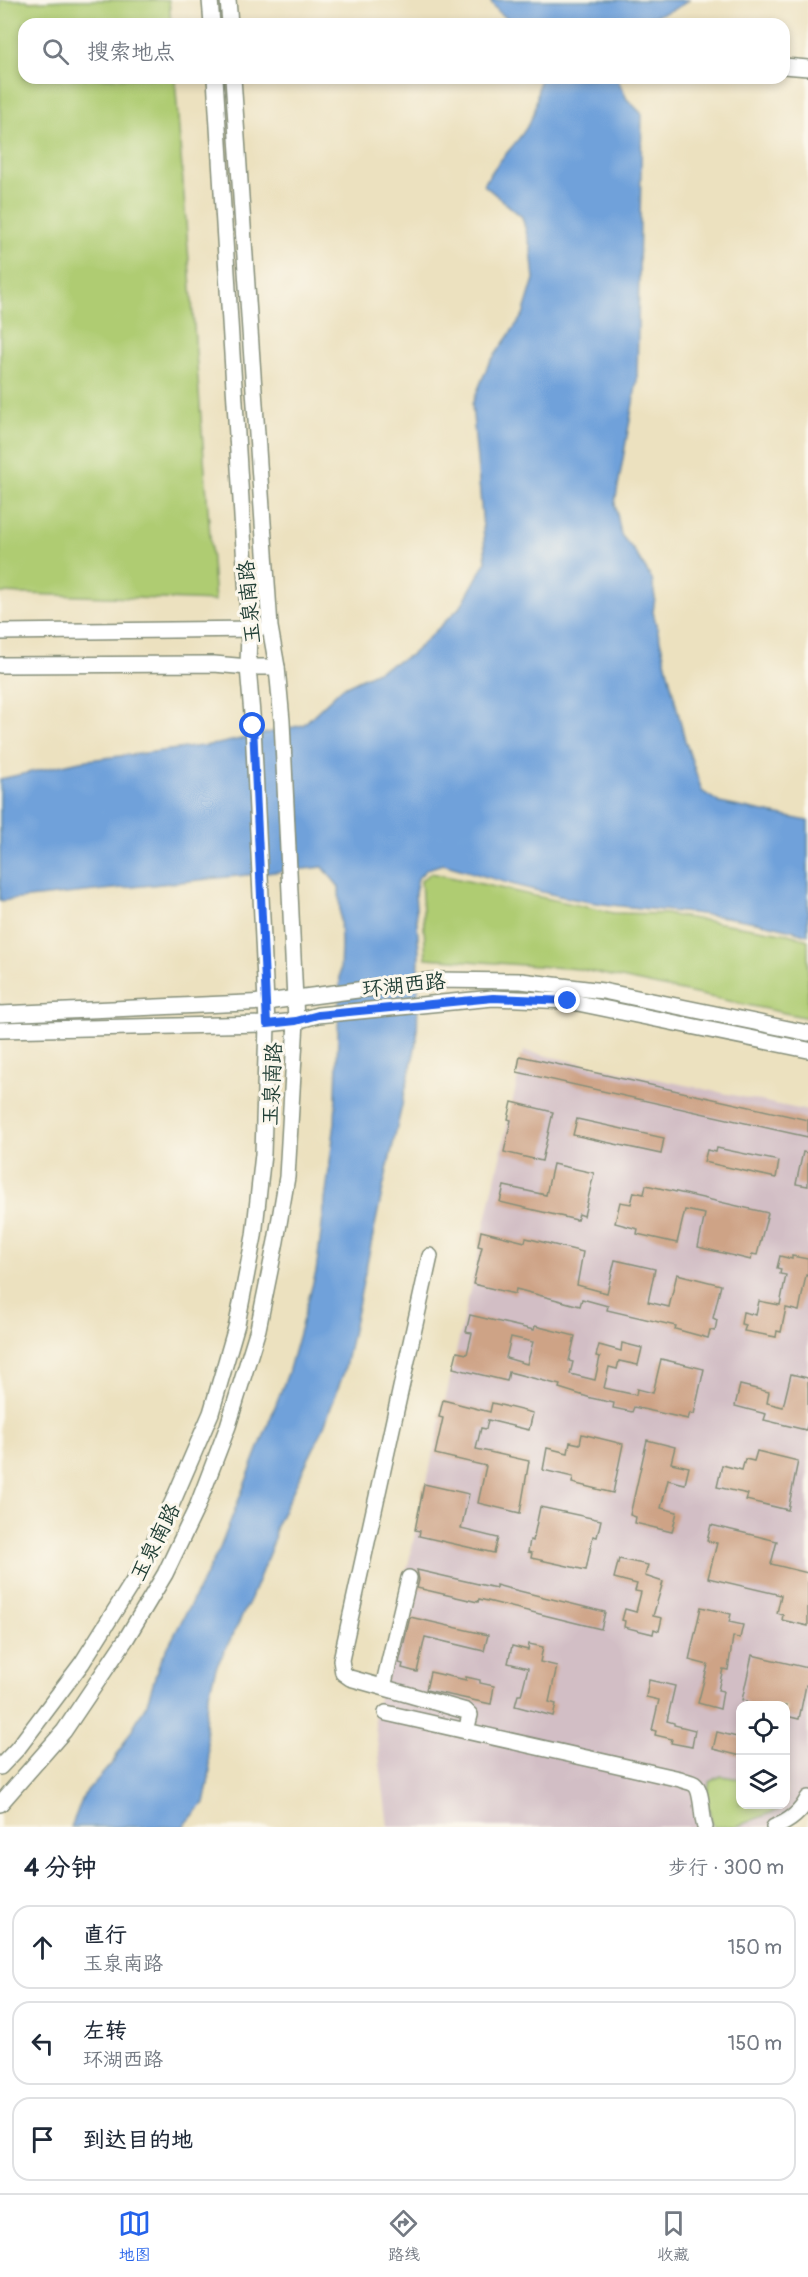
<!DOCTYPE html>
<html lang="zh">
<head>
<meta charset="utf-8">
<style>
	body { margin:0; font-family:Pangolin,"LXGW WenKai TC",sans-serif; background:#f6f6f7; color:#1f2937 }
	.controls { position:absolute; right:18px; bottom:18px; display:grid; overflow:hidden; border-radius:12px; box-shadow:0 3px 9px #0003 }
	.controls button { width:54px; height:54px; display:grid; place-items:center; padding:0; border:0; border-bottom:2px solid #e0e1e3; background:#fff; color:#1f2937; font:30px sans-serif }
	.stop { position:absolute; width:18px; height:18px; margin:-14px; border:4px solid #2563eb; border-radius:50%; background:#fff }
	.stop.end { background:#2563eb; border-color:#fff; box-shadow:0 2px 6px #0008 }
	.list { margin:0; padding:0; list-style:none }
	h2 { display:flex; justify-content:space-between; align-items:center; height:78px; margin:0; padding:0 24px; font-size:26px }
	h2 small { font-size:20px; font-weight:400; color:#747a83 }
	.list li { display:grid; grid-template-columns:39px 1fr auto; gap:18px; align-items:center; box-sizing:border-box; height:84px; margin:0 12px 12px; padding:0 12px; border:2px solid #e0e1e3; border-radius:18px }
	.list b { display:block; font-size:22px; white-space:nowrap }
	.list p { margin:0; font-size:20px; white-space:nowrap; color:#747a83 }
	.list em { font-size:20px; font-style:normal; color:#747a83 }
	.icon { flex:none; width:33px; height:33px; fill:none; stroke:currentColor; stroke-width:2; stroke-linecap:round; stroke-linejoin:round }
	.map { position:relative; flex:none; width:808px; height:1827px; overflow:hidden }
	.search { position:absolute; background:#fff; box-shadow:0 3px 9px #0003; left:18px; right:18px; top:18px; height:66px; display:flex; align-items:center; gap:15px; box-sizing:border-box; padding:0 21px; border-radius:18px; color:#747a83; font-size:22px }
	.sheet { height:366px; background:#fff }
	nav { display:flex; justify-content:space-around; align-items:center; box-sizing:border-box; height:84px; border-top:2px solid #e0e1e3; background:#fff; font-size:16px; color:#747a83 }
	nav a { display:grid; justify-items:center; gap:3px }
	nav .on { color:#2563eb }
	.map>svg:first-child { display:block }
	.industrial { fill:#d2bec5; fill-rule:evenodd }
	.green { fill:#afcc72; stroke:#678453; stroke-width:1.5 }
	.water { fill:#6fa1da; stroke:#476f87; stroke-width:1.5 }
	.building { fill:#cea386; fill-rule:evenodd }
	.lines { fill:none; stroke-linecap:round; stroke-linejoin:round }
	.minor-casing { stroke:#868f7a; stroke-width:18 }
	.minor { stroke:#fff; stroke-width:15 }
	.route { stroke:#2563eb; stroke-width:8 }
	.labels { text-anchor:middle; stroke-width:6; stroke-linejoin:round; paint-order:stroke }
	.street-label { font-size:21px; fill:#1f3d34; stroke:#fbf7ec }
</style>
</head>
<body>
<div class="map">
<svg width="808" height="1827" viewBox="0 0 808 1827">
	<rect width="100%" height="100%" fill="#fbf7ec"/>
	<filter id="ink" filterUnits="userSpaceOnUse"><feTurbulence type="fractalNoise" baseFrequency=".0167" numOctaves="2"/><feDisplacementMap in="SourceGraphic" scale="12" xChannelSelector="R" yChannelSelector="G"/><feConvolveMatrix kernelMatrix="1 2 1 2 8 2 1 2 1" color-interpolation-filters="sRGB"/></filter>
	<filter id="wash" filterUnits="userSpaceOnUse"><feTurbulence type="fractalNoise" baseFrequency=".008" numOctaves="4" result="noise"/><feDisplacementMap in="SourceGraphic" scale="24" xChannelSelector="R" yChannelSelector="G"/><feGaussianBlur stdDeviation="1.35" result="paint"/><feColorMatrix in="noise" values="0 0 0 0 0 0 0 0 0 0 0 0 0 0 0 0 0 1.4 0 .05"/><feComposite in="paint" operator="in"/></filter>
	<g filter="url(#wash)">
		<rect width="100%" height="100%" fill="#ece1bf"/>
		<!-- industrial -->
		<path class="industrial" d="M524,1051L808,1111V1803L788,1827H388L374,1716ZM740,1706H786V1804H740Z"/>
		<!-- green -->
		<g class="green">
			<path d="M0,0H27L29,2L66,0H169L171,24H24V78H175L215,601L0,593Z"/>
			<path d="M431,873L613,913L665,914L788,934L808,940V1018L579,969L426,958L421,880Z"/>
			<path d="M721,1776L740,1779V1804L782,1805L778,1810L735,1827H715L712,1824L706,1795L710,1782Z"/>
		</g>
		<!-- water -->
		<g class="water">
			<path d="M490,0H689C669,16 640,19 616,22L615,24H517C506,18 496,12 490,0Z"/>
			<path d="M540,78H617L627,99L642,114L637,381L615,503L621,535L635,552L652,579L655,598L653,612L685,740L702,791L720,803L808,821V935C738,912 663,913 590,902C541,894 491,878 443,864L427,869L418,878L415,893L419,952L417,1040L383,1188L344,1372L323,1429L275,1528L274,1541L251,1598L216,1668L207,1700L205,1724L210,1770L208,1784L204,1803L183,1827H71L84,1795L113,1762L147,1703L159,1664L220,1548L288,1373L316,1272L335,1122L341,944L339,887L323,867L0,901V779L80,761L218,744L303,725L342,688L411,655L461,606L486,561L472,404L488,365L523,315L534,279L531,249L522,217L484,185C496,159 522,142 533,115C537,104 537,90 540,78Z"/>
		</g>
		<g id="blocks">
			<!-- building -->
			<g class="building">
				<path d="M520,1056L808,1120V1137L517,1072Z"/>
				<path d="M512,1102L553,1112L542,1161L504,1152L511,1120L508,1119Z"/>
				<path d="M577,1119L664,1138L661,1154L573,1135Z"/>
				<path d="M717,1148L779,1161L776,1178L704,1162L707,1150L716,1152Z"/>
				<path d="M803,1152L808,1153V1186L796,1184Z"/>
				<path d="M553,1164L594,1173L584,1216L579,1214L577,1220L500,1202L504,1186L546,1195Z"/>
				<path d="M646,1185L768,1213L757,1255L752,1254L751,1260L698,1247L705,1214L685,1210L677,1243L637,1234L638,1229L615,1223L620,1202L631,1204L634,1192L644,1194Z"/>
				<path d="M481,1231L525,1242L526,1238L583,1252L577,1285L607,1293L615,1260L655,1269L648,1302L669,1307L677,1274L721,1285L713,1318L717,1320L715,1331L710,1330L708,1338L675,1329L676,1326L607,1310L608,1306L582,1299L580,1306L516,1289L515,1294L473,1284L482,1247L478,1246Z"/>
				<path d="M780,1256L792,1259V1256L808,1259V1276L806,1275L799,1311L786,1308L781,1332L777,1331L776,1337L744,1331L746,1325L741,1324L743,1312L756,1315L759,1301L780,1305L786,1275L780,1274L781,1269L777,1268Z"/>
				<path d="M470,1315L534,1330L535,1326L575,1336L569,1361L573,1362L570,1374L595,1380L600,1357L596,1356L599,1345L621,1351L622,1343L642,1348L638,1365L619,1361L617,1369L609,1367L604,1388L636,1395L637,1389L653,1393L661,1359L704,1369L694,1414L690,1413L688,1419L634,1407L632,1412L613,1408L614,1403L591,1398L559,1388L560,1385L509,1372L507,1381L453,1368L457,1352L467,1354L472,1333L466,1332ZM511,1337L533,1342L527,1364L506,1358Z"/>
				<path d="M791,1374L808,1378V1421L806,1430L764,1420L766,1414L735,1406L740,1385L769,1392L767,1403L783,1407Z"/>
				<path d="M443,1400L490,1412L492,1403L533,1413L529,1430L488,1420L486,1429L481,1428L476,1449L529,1461L520,1513L478,1503L486,1466L435,1454L443,1418L439,1417Z"/>
				<path d="M582,1434L623,1444L613,1493L572,1483L573,1477L543,1470L547,1448L568,1453L570,1442L580,1444Z"/>
				<path d="M647,1440L675,1447L671,1463L689,1467L685,1484L668,1480L661,1508L677,1512L672,1532L635,1523L636,1517L630,1515Z"/>
				<path d="M757,1451L798,1461L788,1510L746,1500L748,1494L717,1487L722,1465L742,1470L745,1459L754,1461Z"/>
				<path d="M424,1484L469,1494L461,1529L498,1538L494,1553L419,1536L420,1531L415,1530Z"/>
				<path d="M540,1507L601,1520L597,1537L593,1536L586,1570L531,1558L532,1553L528,1552L530,1540L533,1541Z"/>
				<path d="M711,1525L777,1541L771,1564L808,1573V1626L782,1620L783,1615L777,1613L781,1595L708,1578L717,1543L707,1541Z"/>
				<path d="M619,1559L648,1565L645,1576L663,1582L653,1616L662,1618L659,1631L654,1629L653,1634L624,1627L625,1621L622,1620L625,1609L636,1612L641,1592L635,1591L637,1584L614,1578Z"/>
				<path d="M417,1570L496,1588V1585L507,1588L605,1612L601,1629L479,1599L478,1602L417,1588L419,1580Z"/>
				<path d="M701,1607L731,1614L729,1622L743,1625L740,1638L733,1637L728,1670L723,1669L718,1690L723,1691L720,1709L698,1703L708,1665L689,1660Z"/>
				<path d="M410,1617L488,1635L484,1651L425,1637L417,1672L402,1668L403,1664L399,1663Z"/>
				<path d="M529,1644L543,1647L540,1662L557,1666L549,1702L556,1704L553,1716L515,1706L518,1695H521L528,1668L508,1663L512,1646L528,1650Z"/>
				<path d="M752,1655L808,1668V1686L806,1685L799,1719L786,1716V1706H746L747,1701L742,1700Z"/>
				<path d="M430,1672L466,1680V1677L480,1680V1683L494,1686L491,1704L426,1690Z"/>
				<path d="M649,1680L675,1686L667,1721L674,1723V1725L695,1730L692,1747L671,1743L672,1739L655,1735L656,1731L652,1730L659,1700L646,1697Z"/>
				<path d="M717,1732L741,1738V1756L713,1749Z"/>
			</g>
		</g>
	</g>
	<g filter="url(#ink)">
		<use href="#blocks" fill-opacity="0" stroke="#868f7a" stroke-width="1.5"/>
		<g class="lines">
			<defs>
				<g id="minor">
					<path d="M210,0L212,24"/>
					<path d="M228,0L230,24"/>
					<path d="M784,66L808,68"/>
					<path d="M0,632L258,629"/>
					<path d="M0,665L214,664L248,667H277"/>
					<path d="M0,1014L266,1002L434,980L521,981L603,991L808,1033"/>
					<path d="M0,1030L267,1024L296,1021L318,1015L493,998L568,1001L808,1050"/>
					<path d="M430,1256L341,1660L343,1673L350,1678L466,1711L470,1715L466,1731"/>
					<path d="M383,1687L409,1578"/>
					<path d="M386,1713L680,1779C684,1781 691,1782 694,1784C703,1790 701,1816 705,1827"/>
					<path d="M0,1767L18,1748L82,1663L141,1569L173,1501L211,1413L237,1324L254,1236L263,1154L267,1024L253,726L248,667L249,630L215,78"/>
					<path d="M0,1804L64,1731L126,1639L165,1574L197,1507L228,1426L258,1329L276,1241L287,1177L296,1021L282,721L277,667L270,627L233,78"/>
					<path d="M774,1827C789,1822 801,1812 808,1798"/>
				</g>
			</defs>
			<!-- minor casing -->
			<use href="#minor" class="minor-casing"/>
			<!-- minor -->
			<use href="#minor" class="minor"/>
		</g>
	</g>
	<g class="lines" filter="url(#ink)">
		<!-- route -->
		<path class="route" d="M253,726L267,1024L296,1021L318,1015L493,998L568,1001"/>
	</g>
	<g class="labels">
		<!-- street labels -->
		<g class="street-label">
			<text transform="translate(249 602) rotate(-95)" y="7">玉泉南路</text>
			<text transform="translate(404 985) rotate(-6)" y="7">环湖西路</text>
			<text transform="translate(272 1084) rotate(-87)" y="7">玉泉南路</text>
			<text transform="translate(155 1542) rotate(-63)" y="7">玉泉南路</text>
		</g>
	</g>
</svg>
<div class="controls">
<button><svg class="icon" aria-label="locate" viewBox="0 0 24 24"><circle cx="12" cy="12" r="6"/><path d="M12 2v4M12 18v4M2 12h4M18 12h4"/></svg></button>
<button><svg class="icon" aria-label="layers" viewBox="0 0 24 24"><path d="M12 4l9 5-9 5-9-5zM3 14l9 5 9-5"/></svg></button>
</div>
<div class="stop" style="left:253px;top:726px"></div>
<div class="stop end" style="left:568px;top:1001px"></div>
<div class="search"><svg class="icon" aria-label="search" viewBox="0 0 24 24"><circle cx="10" cy="10" r="6"/><path d="M15 15l6 6"/></svg>搜索地点</div>
</div>
<section class="sheet">
<h2>4 分钟<small>步行 · 300 m</small></h2>
<ul class="list">
<li><svg class="icon" aria-label="ahead" viewBox="0 0 24 24"><path d="M12 20V5M6 11l6-6 6 6"/></svg><div><b>直行</b><p>玉泉南路</p></div><em>150 m</em></li>
<li><svg class="icon" aria-label="left" viewBox="0 0 24 24"><path d="M17 20v-9H6M10 6l-5 5 5 5"/></svg><div><b>左转</b><p>环湖西路</p></div><em>150 m</em></li>
<li><svg class="icon" aria-label="arrive" viewBox="0 0 24 24"><path d="M6 21V4h12l-3 4 3 4H6"/></svg><div><b>到达目的地</b></div></li>
</ul>
</section>
<nav>
<a class="on"><svg class="icon" aria-label="map" viewBox="0 0 24 24"><path d="M3 6l6-2 6 2 6-2v14l-6 2-6-2-6 2zM9 4v14M15 6v14"/></svg>地图</a>
<a><svg class="icon" aria-label="directions" viewBox="0 0 24 24"><path d="M12 3l9 9-9 9-9-9zM9 14v-3h6M13 9l2 2-2 2"/></svg>路线</a>
<a><svg class="icon" aria-label="saved" viewBox="0 0 24 24"><path d="M7 4h10v16l-5-4-5 4z"/></svg>收藏</a>
</nav>
</body>
</html>
